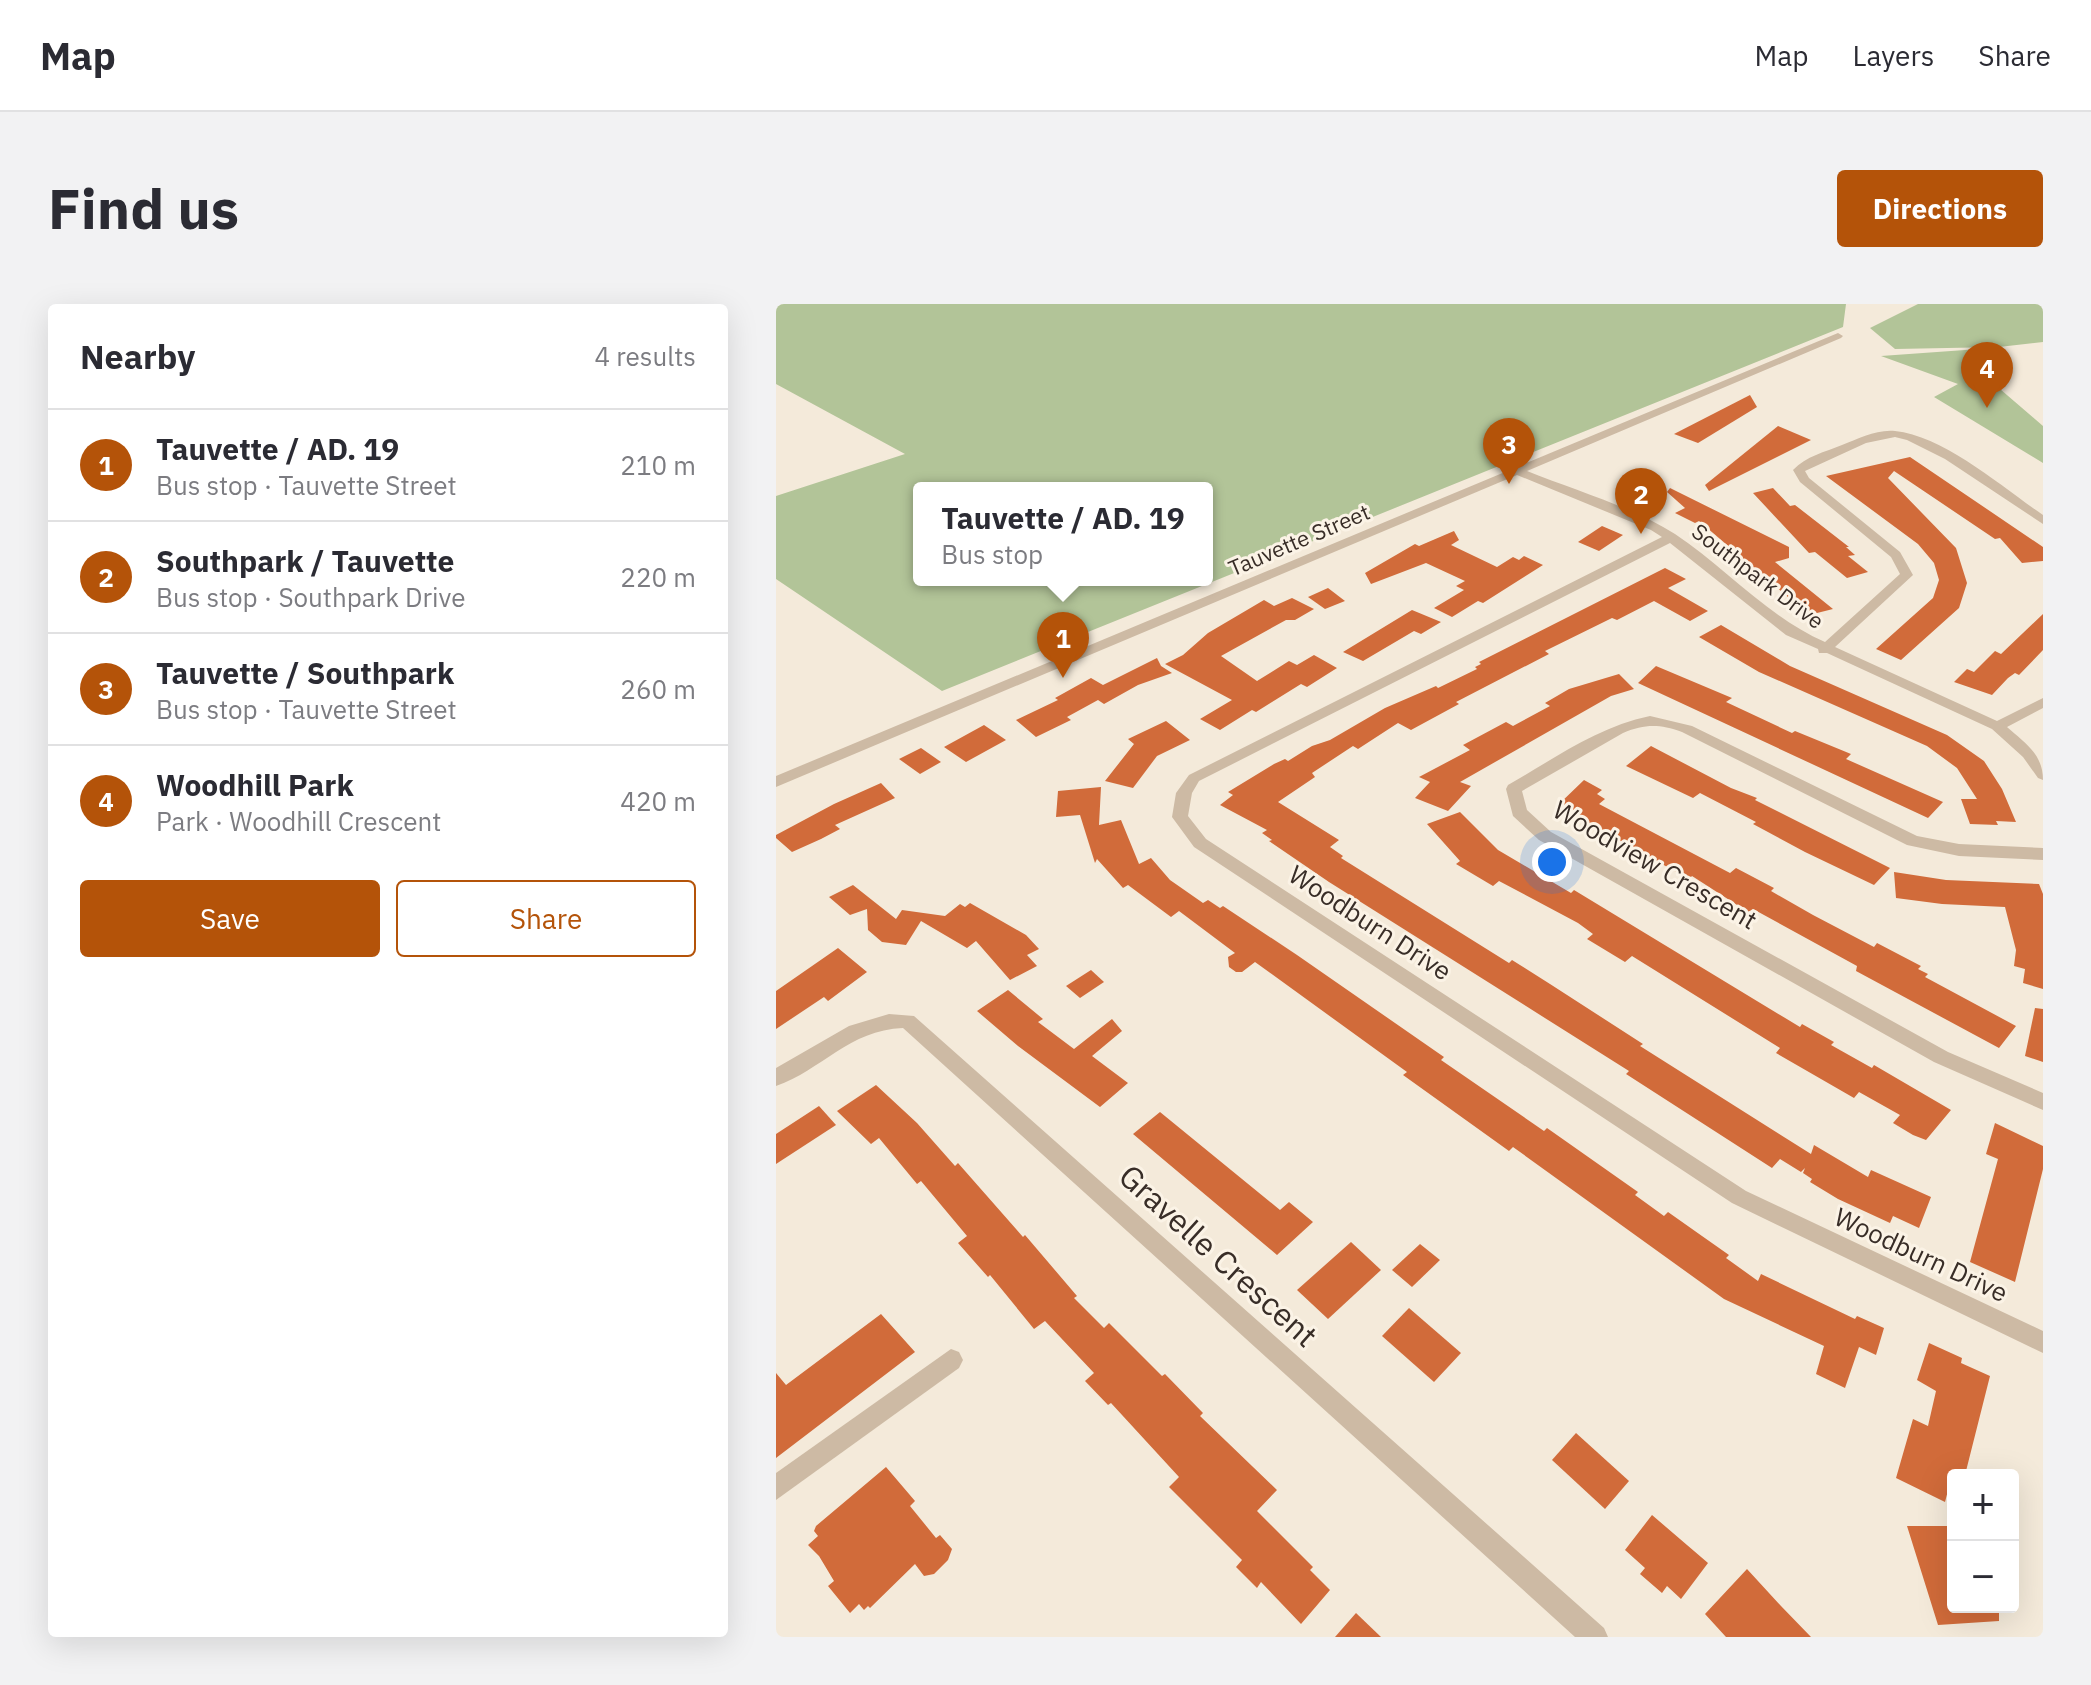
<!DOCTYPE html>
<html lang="en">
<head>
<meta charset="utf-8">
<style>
	body { margin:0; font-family:"IBM Plex Sans",sans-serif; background:#f2f2f3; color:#2b2b33 }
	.controls { position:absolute; right:24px; bottom:24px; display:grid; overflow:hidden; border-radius:8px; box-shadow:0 8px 32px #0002 }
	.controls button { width:72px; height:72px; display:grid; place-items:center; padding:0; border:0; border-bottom:2px solid #e1e1e2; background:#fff; color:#2b2b33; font:40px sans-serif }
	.you { position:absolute; left:776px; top:558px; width:28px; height:28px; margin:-20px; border:6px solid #fff; border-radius:50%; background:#1a73e8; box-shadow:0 0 0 12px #1a73e833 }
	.badge { display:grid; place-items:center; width:52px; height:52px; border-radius:50%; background:#b45309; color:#fff; font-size:26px; font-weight:700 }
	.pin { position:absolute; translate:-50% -66px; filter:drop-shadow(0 2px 4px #0008) }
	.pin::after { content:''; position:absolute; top:42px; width:28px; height:24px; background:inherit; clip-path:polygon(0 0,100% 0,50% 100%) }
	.popup { position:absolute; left:137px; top:178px; width:300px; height:104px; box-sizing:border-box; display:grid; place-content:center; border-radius:8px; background:#fff; filter:drop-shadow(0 2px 6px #0005); font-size:26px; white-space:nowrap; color:#7c7c81 }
	.popup b { font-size:30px; color:#2b2b33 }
	.popup::after { content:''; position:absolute; left:50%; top:100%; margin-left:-16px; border:16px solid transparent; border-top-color:#fff }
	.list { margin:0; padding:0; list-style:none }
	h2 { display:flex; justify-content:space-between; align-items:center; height:104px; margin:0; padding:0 32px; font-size:34px }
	h2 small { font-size:26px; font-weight:400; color:#7c7c81 }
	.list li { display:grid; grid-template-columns:52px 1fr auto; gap:24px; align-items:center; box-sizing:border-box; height:112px; padding:0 32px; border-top:2px solid #e1e1e2 }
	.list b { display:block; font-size:30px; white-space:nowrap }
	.list p { margin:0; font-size:26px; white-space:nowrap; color:#7c7c81 }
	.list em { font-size:26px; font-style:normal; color:#7c7c81 }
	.actions { display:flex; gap:16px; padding:24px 32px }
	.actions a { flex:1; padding:18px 0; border:2px solid #b45309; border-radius:8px; text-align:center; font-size:28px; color:#b45309 }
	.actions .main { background:#b45309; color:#fff }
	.map { position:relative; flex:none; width:1267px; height:1333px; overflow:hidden; border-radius:8px }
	header { display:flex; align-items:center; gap:48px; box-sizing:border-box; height:112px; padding:0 40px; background:#fff; border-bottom:2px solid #e1e1e2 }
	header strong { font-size:38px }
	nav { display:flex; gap:44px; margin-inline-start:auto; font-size:28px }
	.intro { display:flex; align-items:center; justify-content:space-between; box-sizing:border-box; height:192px; padding:0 48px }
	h1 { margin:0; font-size:56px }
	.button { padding:20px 36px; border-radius:8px; background:#b45309; color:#fff; font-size:28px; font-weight:700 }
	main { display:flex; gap:48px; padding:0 48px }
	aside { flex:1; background:#fff; border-radius:8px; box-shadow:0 8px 32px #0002 }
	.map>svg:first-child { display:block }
	.green { fill:#b2c498; fill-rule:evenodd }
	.building { fill:#d16b3a }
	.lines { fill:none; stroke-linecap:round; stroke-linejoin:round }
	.minor { fill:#cdbaa4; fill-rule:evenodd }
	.labels { text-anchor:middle; stroke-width:6; stroke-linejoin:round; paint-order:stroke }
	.far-street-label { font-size:22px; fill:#382d27; stroke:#fbf3e6 }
	.street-label { font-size:26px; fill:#382d27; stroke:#fbf3e6 }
	.near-street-label { font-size:32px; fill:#382d27; stroke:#fbf3e6 }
</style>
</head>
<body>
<header>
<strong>Map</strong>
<nav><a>Map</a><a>Layers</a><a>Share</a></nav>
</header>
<div class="intro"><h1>Find us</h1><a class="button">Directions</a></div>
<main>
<aside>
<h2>Nearby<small>4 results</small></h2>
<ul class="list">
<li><span class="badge">1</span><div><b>Tauvette / AD. 19</b><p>Bus stop · Tauvette Street</p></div><em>210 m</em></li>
<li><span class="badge">2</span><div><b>Southpark / Tauvette</b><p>Bus stop · Southpark Drive</p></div><em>220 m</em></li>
<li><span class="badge">3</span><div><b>Tauvette / Southpark</b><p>Bus stop · Tauvette Street</p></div><em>260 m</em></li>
<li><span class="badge">4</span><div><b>Woodhill Park</b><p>Park · Woodhill Crescent</p></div><em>420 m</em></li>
</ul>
<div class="actions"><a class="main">Save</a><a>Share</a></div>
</aside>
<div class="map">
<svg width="1267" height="1333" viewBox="0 0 1267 1333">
	<rect width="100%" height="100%" fill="#f4eada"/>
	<!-- green -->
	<g class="green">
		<path d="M0,0H1070L1067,23L166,387L0,275V192L129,150L0,80ZM143,184H431V276H143Z"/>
		<path d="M1142,0H1267V38L1223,43L1119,45L1094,24Z"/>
		<path d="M1203,45L1217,79L1267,122V159L1158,93L1182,80L1105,52Z"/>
	</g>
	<!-- building -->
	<g class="building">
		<path d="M974,91L981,103L922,139L898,130Z"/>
		<path d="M1002,122L1035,136L933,187L929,181Z"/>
		<path d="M1134,153L1267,243V257L1246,259L1224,234L1219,235L1118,167L1112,174L1180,244L1191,279L1183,304L1125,356L1100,345L1157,294L1163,276L1158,259L1142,240L1050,172Z"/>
		<path d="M894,184L1013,243V254L999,258L1057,305L1033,311L923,217L919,219L899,209L909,204L891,188Z"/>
		<path d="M997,184L1014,202L1019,201L1073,243H1070L1079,251L1072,252L1092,268L1071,274L1039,248L1033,249L977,189Z"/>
		<path d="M826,222L847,231L823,247L802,238Z"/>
		<path d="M678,227L683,236L675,241L721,263L737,253L743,256L748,252L767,261L707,299L702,297L676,313L658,304L688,286L680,282L689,277L650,259L595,280L589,269L639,240L643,242Z"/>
		<path d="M889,264L910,275L892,284L932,307L914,317L878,297L841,316L836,314L769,347L773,350L680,398L683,400L635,426L622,419L582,445L577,442L536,469L539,473L502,498L563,536L554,543L567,552L565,554L733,659L736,656L774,680L867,740L864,742L1035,850L1038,841L1092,873L1095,866L1155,893L1143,924L1117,912L1114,919L1062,895L1034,878L1036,875L1027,869L1029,864L1025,868L1004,855L996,864L850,770L853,767L553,578L493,537L496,536L486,529L491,526L444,501L457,491L452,488L498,460L509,455L512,457L536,442L554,436L609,404L660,382L662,384L701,365L699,363L705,360L703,358Z"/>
		<path d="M552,284L569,297L549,305L532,293Z"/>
		<path d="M516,294L538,305L519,316H510L445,352L481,377L513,357L521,361L538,351L561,364L531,383L525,380L480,408L476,406L444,426L424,415L456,396L389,360L407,351L432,329L488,296L498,302Z"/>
		<path d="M636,306L665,318L645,330L638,327L587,357L567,348Z"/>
		<path d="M1267,310V346L1243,371L1239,369L1232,374L1216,391L1178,378L1191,365L1198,368L1219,347L1225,350Z"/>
		<path d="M945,321L1014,362L1171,431L1208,457L1226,485L1240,518L1220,517L1222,521L1194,520L1185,495H1201L1181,464L1151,442L983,368L923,333Z"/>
		<path d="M381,354L385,362L396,369L362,381L328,400L322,396L291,413L295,416L260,433L240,416L282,396L279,394L315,374L327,381Z"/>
		<path d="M880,362L956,394L950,398L1016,429L1019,427L1075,450L1070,455L1167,498L1152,514L862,379Z"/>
		<path d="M843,370L858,385L835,392L684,478L695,482L672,507L639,494L654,478L643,473L694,446L687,441L730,418L737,422L774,402L769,399L793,385Z"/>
		<path d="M390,417L414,436L381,452L357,484L329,477L358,440L352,435Z"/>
		<path d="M208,421L230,436L190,458L168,443Z"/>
		<path d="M875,442L955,484L981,494L979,496L1114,564L1098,581L1029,548L977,520L980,518L924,489L917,494L850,462Z"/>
		<path d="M145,444L165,458L144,470L123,455Z"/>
		<path d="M808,476L826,486L821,490L829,495L823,500L954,569L960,564L998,584L995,587L1037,611L1098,643L1101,639L1145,662L1142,665L1152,670L1149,673L1240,722L1223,744L1080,667L1081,662L977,605L972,608L916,572L913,575L781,502Z"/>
		<path d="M105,479L119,494L59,521L64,525L45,535L16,548L0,534V531L58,500Z"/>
		<path d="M325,483L323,521L345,516L363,560L375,554L394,576L427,599L432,596L444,604L447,602L521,651L668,753L665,756L768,827L771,824L862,888L859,891L888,912L892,908L926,932L953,951L950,954L982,977L985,970L1079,1015L1081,1012L1108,1024L1100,1051L1083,1043L1069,1084L1040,1070L1048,1042L948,995L737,843L733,847L627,771L631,768L479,658L466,668H460L453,663L452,653L459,649L403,607L395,613L352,581L347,584L321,555L319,559L304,511L280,513L282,487Z"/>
		<path d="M684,508L722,546L795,589L798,586L1024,723L1026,720L1058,738L1055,741L1096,764L1098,761L1175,806L1150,836L1137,831L1117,819L1124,811L1083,788L1078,794L1000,749L1004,744L856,652L849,658L811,635L817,630L802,619L723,577L717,582L680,560L684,557L651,520Z"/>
		<path d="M1118,568L1170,576L1263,580L1267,590V685L1247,679L1249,665L1238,662L1240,646L1229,603L1166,600L1120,594Z"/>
		<path d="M77,581L120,615L126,606L169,612L184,600L189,603L194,599L250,631L263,645L251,651L261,662L234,676L200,637L191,644L145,617L130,641L106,638L92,626L91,605L74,611L53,593Z"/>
		<path d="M62,644L91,668L52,697L48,693L0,725V687Z"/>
		<path d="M315,666L328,678L304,694L290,682Z"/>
		<path d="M232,686L267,715L262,718L298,745L336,715L346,727L316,752L352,779L324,803L242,742L201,707Z"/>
		<path d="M1259,704L1267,705V758L1249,752Z"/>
		<path d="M100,781L141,819L179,862L182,859L247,933L249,931L301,992L298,994L328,1024L333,1019L386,1072L389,1070L427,1109L424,1112L501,1186L481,1207L537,1263L534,1266L554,1286L525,1320L485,1278L481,1284L460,1263L466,1256L393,1183L403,1173L335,1099L332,1101L309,1077L318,1069L269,1017L258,1025L214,971L212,973L182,939L191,932L145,877L141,880L103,834L95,840L61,807Z"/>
		<path d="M43,802L60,821L0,860V830Z"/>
		<path d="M384,808L504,906L513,898L537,918L501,951L357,830Z"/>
		<path d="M1219,819L1267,842V865L1239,978L1194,958L1222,855L1210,850Z"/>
		<path d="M575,938L605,966L552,1015L521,986Z"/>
		<path d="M644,940L664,956L636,983L616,966Z"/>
		<path d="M633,1004L685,1049L658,1078L606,1032Z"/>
		<path d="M105,1010L139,1048L0,1154V1069L10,1081Z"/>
		<path d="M1153,1039L1186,1054L1185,1059L1214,1072L1189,1171H1176L1169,1198L1120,1174L1137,1115L1152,1122L1160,1087L1141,1076Z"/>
		<path d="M800,1129L853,1177L829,1205L776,1156Z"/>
		<path d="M110,1163L139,1197L134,1202L160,1234L164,1231L176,1245L172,1256L158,1270L148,1272L139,1260L94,1304L92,1302L88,1306L83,1300L74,1309L52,1282L58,1277L43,1252L32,1241L42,1232L38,1227L40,1222Z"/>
		<path d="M876,1211L932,1259L905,1295L891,1282L886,1289L864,1270L869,1264L849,1246Z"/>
		<path d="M1131,1222H1177V1303H1223V1317L1162,1321Z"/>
		<path d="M971,1265L1005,1302L1035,1333H950L929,1310Z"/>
		<path d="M580,1309L605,1333H559Z"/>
	</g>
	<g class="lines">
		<!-- minor -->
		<g class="minor">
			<path d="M1062,29L1067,32L1065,34L751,167C798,186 857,203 899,230C950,264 992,313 1049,338L1124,270L1115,253L1024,178L1017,166C1030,152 1049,148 1066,141C1082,135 1101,125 1119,127C1168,132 1226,183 1267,211V220L1169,155L1131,136L1119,133L1090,139L1029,167L1033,174L1124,248L1137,271L1059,343L1221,417L1267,394V404L1231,423C1249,439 1267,450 1267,476L1262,474L1247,453L1216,425L1051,349H1043L1042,345L1010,331L894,239L423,477L416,489L412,512L430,535L970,887L1267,1027V1049L956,899L418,543L396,513L400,489L413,471L886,233L875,226L741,171L0,483V472Z"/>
			<path d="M874,412L916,422L1141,532L1183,540L1267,544V556L1183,552L1131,541L906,428C883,420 869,420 847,429L746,487L751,506L775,528L1172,748L1267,789V806L1158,758L763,536L737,512L730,485L732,481C778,455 821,423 874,412Z"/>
			<path d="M113,710L138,712L828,1324L832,1333H799L127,724C73,726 46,766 0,782V764L73,722Z"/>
			<path d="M175,1045L183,1048L187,1056L183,1064L0,1196V1169Z"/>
		</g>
	</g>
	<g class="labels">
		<!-- far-street labels -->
		<g class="far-street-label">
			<text transform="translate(523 236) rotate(-23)" y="8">Tauvette Street</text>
			<text transform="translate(982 272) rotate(37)" y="8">Southpark Drive</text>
		</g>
		<!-- street labels -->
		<g class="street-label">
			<text transform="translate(879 561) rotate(30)" y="9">Woodview Crescent</text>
			<text transform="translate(594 619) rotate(33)" y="9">Woodburn Drive</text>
			<text transform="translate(1145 951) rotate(25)" y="9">Woodburn Drive</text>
		</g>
		<!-- near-street labels -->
		<g class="near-street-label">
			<text transform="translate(442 952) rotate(42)" y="11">Gravelle Crescent</text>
		</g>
	</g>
</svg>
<div class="controls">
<button>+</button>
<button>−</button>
</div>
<div class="you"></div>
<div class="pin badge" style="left:287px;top:374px">1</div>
<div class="popup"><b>Tauvette / AD. 19</b>Bus stop</div>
<div class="pin badge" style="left:865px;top:230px">2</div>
<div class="pin badge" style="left:733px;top:180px">3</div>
<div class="pin badge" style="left:1211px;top:104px">4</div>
</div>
</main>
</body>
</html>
